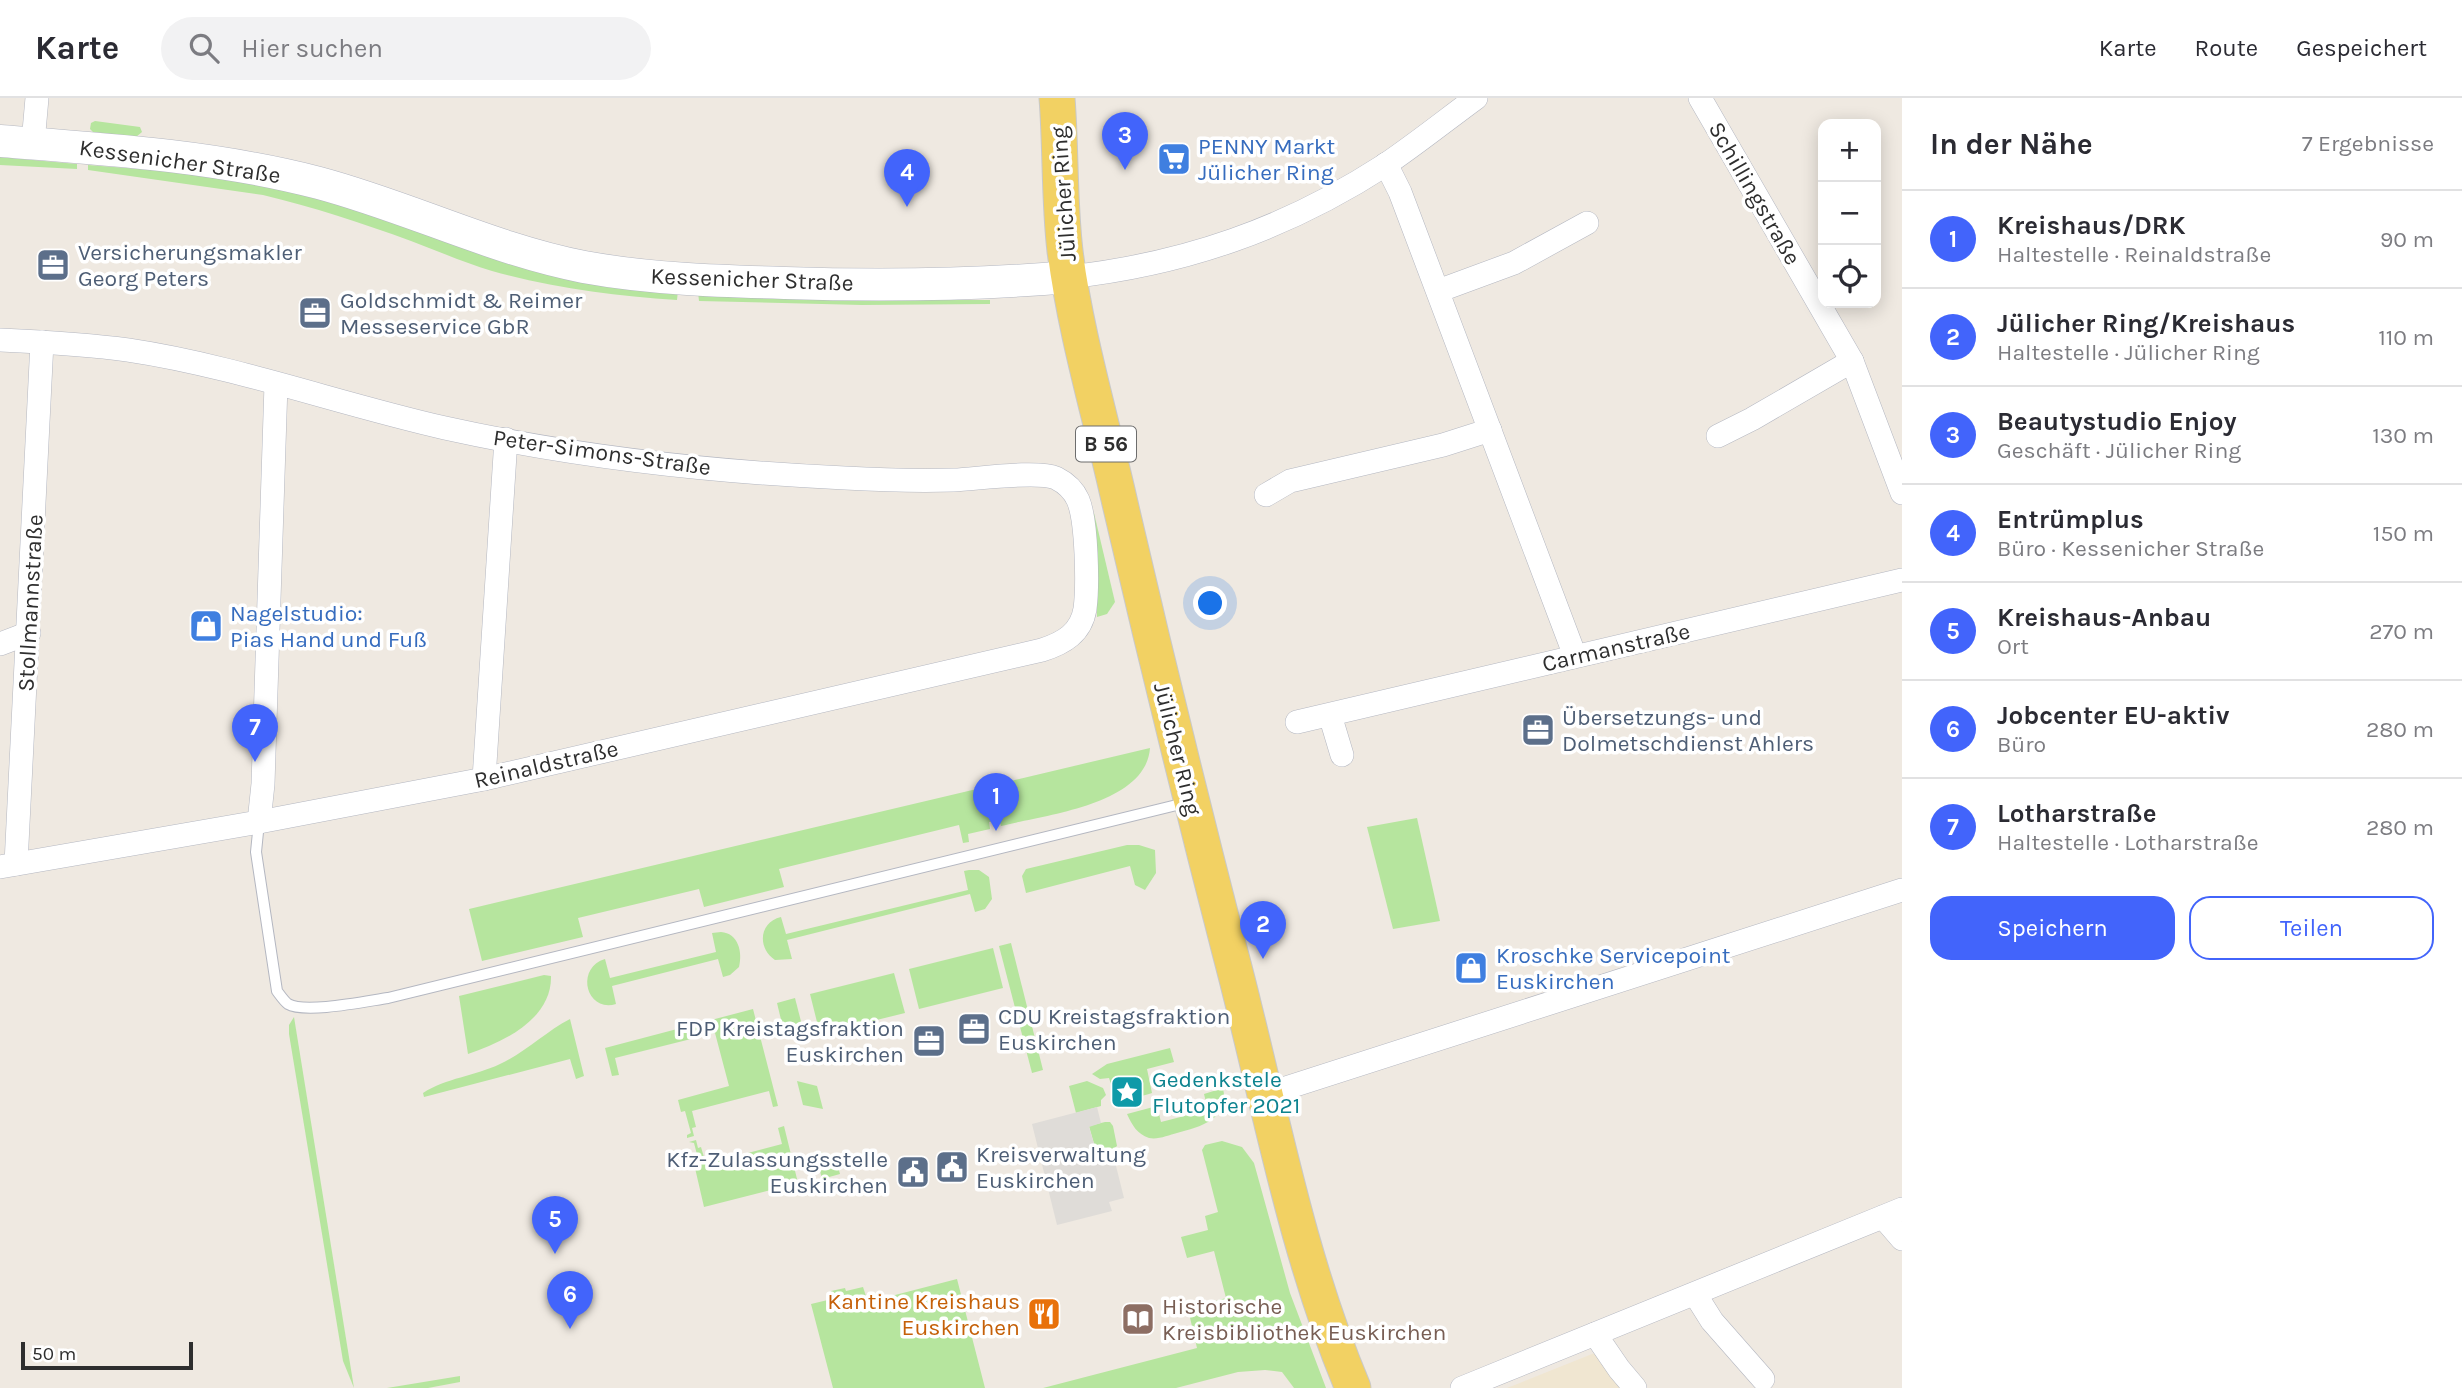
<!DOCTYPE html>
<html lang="de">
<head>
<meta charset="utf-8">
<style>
	body { margin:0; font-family:Karla,sans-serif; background:#f2f2f3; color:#2b2b33 }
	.controls { position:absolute; right:21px; top:21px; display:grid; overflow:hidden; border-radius:14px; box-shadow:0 4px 18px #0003 }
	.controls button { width:63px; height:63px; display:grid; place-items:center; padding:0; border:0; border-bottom:2px solid #e1e1e2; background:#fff; color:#2b2b33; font:35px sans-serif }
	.scale { position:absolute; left:21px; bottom:18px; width:172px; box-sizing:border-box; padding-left:7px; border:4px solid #2e2e2e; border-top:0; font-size:19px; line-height:24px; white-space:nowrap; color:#2e2e2e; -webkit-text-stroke:5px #fff; paint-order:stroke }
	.you { position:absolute; left:1211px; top:506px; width:24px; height:24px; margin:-18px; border:5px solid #fff; border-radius:50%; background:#1a73e8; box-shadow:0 0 0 10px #1a73e833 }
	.badge { display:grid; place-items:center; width:46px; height:46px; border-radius:50%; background:#4264fb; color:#fff; font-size:23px; font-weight:700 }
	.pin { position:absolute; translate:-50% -58px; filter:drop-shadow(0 2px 4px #0008) }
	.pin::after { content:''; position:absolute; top:37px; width:24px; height:21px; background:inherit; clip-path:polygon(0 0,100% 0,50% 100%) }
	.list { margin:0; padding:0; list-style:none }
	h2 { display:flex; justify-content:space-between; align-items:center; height:91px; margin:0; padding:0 28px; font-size:30px }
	h2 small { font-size:23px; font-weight:400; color:#7c7c81 }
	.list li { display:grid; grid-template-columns:46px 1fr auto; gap:21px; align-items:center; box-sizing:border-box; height:98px; padding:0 28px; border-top:2px solid #e1e1e2 }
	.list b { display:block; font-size:26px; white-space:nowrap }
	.list p { margin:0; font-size:23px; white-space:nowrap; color:#7c7c81 }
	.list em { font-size:23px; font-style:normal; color:#7c7c81 }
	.actions { display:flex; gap:14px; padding:21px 28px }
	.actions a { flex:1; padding:16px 0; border:2px solid #4264fb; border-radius:21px; text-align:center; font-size:24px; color:#4264fb }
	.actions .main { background:#4264fb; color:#fff }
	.icon { flex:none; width:38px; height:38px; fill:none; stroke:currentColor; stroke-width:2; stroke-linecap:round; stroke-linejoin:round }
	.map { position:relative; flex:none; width:1902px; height:1290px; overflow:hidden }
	header { display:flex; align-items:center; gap:42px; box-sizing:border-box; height:98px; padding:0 35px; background:#fff; border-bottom:2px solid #e1e1e2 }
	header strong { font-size:33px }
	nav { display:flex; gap:38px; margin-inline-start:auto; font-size:24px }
	.search { width:490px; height:63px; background:#f2f2f3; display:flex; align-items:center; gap:18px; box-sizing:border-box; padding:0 24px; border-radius:38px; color:#7c7c81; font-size:26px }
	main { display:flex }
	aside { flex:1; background:#fff }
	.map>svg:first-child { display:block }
	.education { fill:#f0e6d1 }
	.green { fill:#b6e59e }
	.plaza { fill:#dfdcd8 }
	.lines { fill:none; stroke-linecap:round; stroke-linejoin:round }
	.lane-casing { stroke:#b4b7c1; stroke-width:12 }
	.street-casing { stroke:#b4b7c1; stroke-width:24 }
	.secondary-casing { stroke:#b4b7c1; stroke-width:33 }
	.primary-casing { stroke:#c9c9c9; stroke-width:37 }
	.lane { stroke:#fff; stroke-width:10 }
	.street { stroke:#fff; stroke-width:23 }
	.secondary { stroke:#fff; stroke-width:32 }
	.primary { stroke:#f2d163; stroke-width:35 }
	.labels { text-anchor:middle; stroke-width:7; stroke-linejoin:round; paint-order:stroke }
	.shield { fill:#fff; stroke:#6d6d6d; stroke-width:2 }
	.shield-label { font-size:21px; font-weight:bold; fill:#2e2e2e }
	.shop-label { font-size:23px; fill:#366cbe; stroke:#fff; text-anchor:start }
	.street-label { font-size:23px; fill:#2e2e2e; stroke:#fff }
	.service-label { font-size:23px; fill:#4e5e75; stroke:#fff; text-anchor:start }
	.culture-label { font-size:23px; fill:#0d838f; stroke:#fff; text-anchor:start }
	.food-label { font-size:23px; fill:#c56008; stroke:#fff; text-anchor:end }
	.education-label { font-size:23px; fill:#785e54; stroke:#fff; text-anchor:start }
</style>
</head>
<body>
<header>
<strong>Karte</strong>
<div class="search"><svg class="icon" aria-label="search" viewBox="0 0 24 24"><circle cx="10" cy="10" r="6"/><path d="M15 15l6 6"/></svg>Hier suchen</div>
<nav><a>Karte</a><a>Route</a><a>Gespeichert</a></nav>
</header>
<main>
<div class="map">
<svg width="1902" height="1290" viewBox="0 0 1902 1290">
	<rect width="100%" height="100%" fill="#efe9e1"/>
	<!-- education -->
	<path class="education" d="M1597,1254L1628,1290H1507Z"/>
	<!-- green -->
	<g class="green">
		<path d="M95,23L140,29L142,34L136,39L93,34L90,31L91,25Z"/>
		<path d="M0,59L77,66V71L0,67Z"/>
		<path d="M88,67L230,78L678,192L677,202C614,198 553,190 492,173C465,165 438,153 411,143C362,125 313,109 263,97L88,72Z"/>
		<path d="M698,194L881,202H990V206L862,207L699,203Z"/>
		<path d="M1094,415L1115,504L1107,516L1097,519Z"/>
		<path d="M1150,650C1146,707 1044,717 1001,728L999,722L989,724L990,731L968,736L969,744L963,745L959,727L779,771L784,789L704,809L699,791L578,820L583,839L482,863L469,811Z"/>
		<path d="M1417,720L1440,823L1393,831L1367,729Z"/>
		<path d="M1127,747H1139L1155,752L1156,775L1145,792L1135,787L1130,768L1026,795L1022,778L1026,771Z"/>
		<path d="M969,772H979L989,779L992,801L985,811L975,814L970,796L787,842L792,861L775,862C757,850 759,824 781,819L786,836L968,792L964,773Z"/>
		<path d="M721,834C738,835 743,854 739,869L730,877L723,879L718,861L612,888L616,906C586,915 575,870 605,861L610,880L716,854L712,835Z"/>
		<path d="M1011,845L1043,972L1032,975L999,848Z"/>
		<path d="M993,850L1003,890L919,911L909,871Z"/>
		<path d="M894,875L905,915L820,936L810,896Z"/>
		<path d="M544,877L551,878C552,921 504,944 468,956L459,898Z"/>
		<path d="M795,900L805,939L784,934L777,905Z"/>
		<path d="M753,911L778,1008L773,1009L769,993L692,1013L696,1029L692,1030L694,1038L687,1040V1037L691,1035L685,1013L681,1014L678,1002L729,988L715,935L615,960L619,977L612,978L605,950Z"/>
		<path d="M294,919L354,1290L343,1263L289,936V927Z"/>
		<path d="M570,921L584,978L576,981L570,961L424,999L423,995C446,980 475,978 500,966C526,954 545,934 570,921Z"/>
		<path d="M1170,950L1174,964L1147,971L1152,995L1149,996L1123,1003L1120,998L1114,995L1109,980L1100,981L1092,976L1107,966Z"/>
		<path d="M797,983L817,988L823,1011L803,1007Z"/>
		<path d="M1087,983L1103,990L1106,997L1101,1002V1008L1076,1015L1069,988Z"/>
		<path d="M1223,990C1230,1021 1200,1029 1177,1035C1169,1037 1158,1042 1149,1040C1137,1036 1132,1027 1127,1016L1157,1008L1161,1024L1208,1012L1204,996Z"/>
		<path d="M1105,1024H1110L1113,1028L1117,1048L1112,1052L1097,1056L1089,1028Z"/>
		<path d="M784,1028L798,1085L704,1109L695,1070L700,1068L694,1045L689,1044L696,1042L698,1050L701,1049L706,1066L782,1046L778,1030Z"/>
		<path d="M1222,1043L1242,1049L1254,1065L1290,1195L1326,1290H1294L1282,1274L1265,1272L1238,1274L1176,1290H1043L1197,1250L1188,1211L1226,1200L1214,1153L1187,1160L1181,1139L1208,1132L1205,1118L1218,1114L1202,1052L1205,1047Z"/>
		<path d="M815,1053L835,1058L840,1076L822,1081Z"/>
		<path d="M957,1181L985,1290H833L811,1206L832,1201L831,1193L845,1190L846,1193L863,1189L868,1204Z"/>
		<path d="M460,1278V1284L428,1290H387Z"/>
	</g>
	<!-- plaza -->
	<path class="plaza" d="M1097,1009L1101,1025L1089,1029L1097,1056L1112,1052L1124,1100L1109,1104L1112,1113L1057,1127L1032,1026Z"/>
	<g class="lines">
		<defs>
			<path id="lane" d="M259,724L256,754L277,893C280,897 284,903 288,906C305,916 367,903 388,900L1189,704"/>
			<g id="street">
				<path d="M1700,0L1852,263L1902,395"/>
				<path d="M33,45L37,0"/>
				<path d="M1386,66L1400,94L1575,558"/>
				<path d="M1069,179C1185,166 1286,131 1385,67C1416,46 1446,22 1476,0"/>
				<path d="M1438,193L1514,165L1587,125"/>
				<path d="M0,242C43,244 85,246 128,252C235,268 339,306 445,330C576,359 711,374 845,380C881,382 918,383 954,382C977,381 1037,372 1056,380C1066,385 1074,393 1078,402C1087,423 1088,488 1085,511C1081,535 1064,545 1042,552L484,681L259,724L0,769"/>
				<path d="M1718,338L1752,321L1852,263"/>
				<path d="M1266,397L1290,383L1443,347L1490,332"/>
				<path d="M0,546L29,535"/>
				<path d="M1330,617L1342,657"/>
				<path d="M1297,624L1902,482"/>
				<path d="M484,681L506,341"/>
				<path d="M259,724L263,686L276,286"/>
				<path d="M16,766L42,244"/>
				<path d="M1264,997L1902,792"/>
				<path d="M1883,1119L1902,1141"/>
				<path d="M1695,1196L1712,1223L1763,1281"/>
				<path d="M1595,1236L1619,1271L1635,1290"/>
				<path d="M1462,1290L1902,1111"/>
			</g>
			<path id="secondary" d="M0,43C106,51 216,58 319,85C409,109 492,151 584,169C650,181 718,183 785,185C880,188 975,187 1069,179"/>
			<path id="primary" d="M1057,0C1061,51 1059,102 1065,153C1075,232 1098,310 1116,388C1152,544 1190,699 1230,854C1269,1001 1294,1150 1353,1290"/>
		</defs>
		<!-- lane casing -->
		<use href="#lane" class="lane-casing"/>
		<!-- street casing -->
		<use href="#street" class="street-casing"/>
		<!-- secondary casing -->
		<use href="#secondary" class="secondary-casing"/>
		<!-- primary casing -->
		<use href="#primary" class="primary-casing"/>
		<!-- lane -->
		<use href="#lane" class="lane"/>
		<!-- street -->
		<use href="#street" class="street"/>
		<!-- secondary -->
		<use href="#secondary" class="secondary"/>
		<!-- primary -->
		<use href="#primary" class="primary"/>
	</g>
	<!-- icons -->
	<defs>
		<symbol id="supermarket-square" viewBox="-11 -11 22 22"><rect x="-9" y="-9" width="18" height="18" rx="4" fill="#3f7fe0" stroke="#fff"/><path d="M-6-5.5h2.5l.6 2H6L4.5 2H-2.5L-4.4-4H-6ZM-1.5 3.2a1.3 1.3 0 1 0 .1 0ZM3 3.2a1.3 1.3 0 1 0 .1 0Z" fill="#fff"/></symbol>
		<symbol id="office-square" viewBox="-11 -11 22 22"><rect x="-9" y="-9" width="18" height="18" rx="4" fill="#5c6f8a" stroke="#fff"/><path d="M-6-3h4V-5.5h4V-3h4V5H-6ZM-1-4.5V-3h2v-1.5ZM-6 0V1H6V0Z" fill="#fff"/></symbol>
		<symbol id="shop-square" viewBox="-11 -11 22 22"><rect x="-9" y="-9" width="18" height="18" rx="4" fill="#3f7fe0" stroke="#fff"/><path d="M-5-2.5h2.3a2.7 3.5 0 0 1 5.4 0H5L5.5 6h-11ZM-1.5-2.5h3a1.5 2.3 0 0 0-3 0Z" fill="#fff"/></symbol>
		<symbol id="sight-square" viewBox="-11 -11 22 22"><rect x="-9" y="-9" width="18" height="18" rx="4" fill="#0f9aa8" stroke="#fff"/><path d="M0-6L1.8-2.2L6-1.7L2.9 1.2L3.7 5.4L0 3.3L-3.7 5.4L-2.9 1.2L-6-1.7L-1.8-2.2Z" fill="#fff"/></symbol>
		<symbol id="civic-square" viewBox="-11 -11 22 22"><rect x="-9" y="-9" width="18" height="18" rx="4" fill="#5c6f8a" stroke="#fff"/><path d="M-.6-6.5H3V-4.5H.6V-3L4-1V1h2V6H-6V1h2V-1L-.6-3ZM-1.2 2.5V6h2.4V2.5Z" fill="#fff"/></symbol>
		<symbol id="restaurant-square" viewBox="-11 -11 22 22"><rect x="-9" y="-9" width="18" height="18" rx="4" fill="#e8710a" stroke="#fff"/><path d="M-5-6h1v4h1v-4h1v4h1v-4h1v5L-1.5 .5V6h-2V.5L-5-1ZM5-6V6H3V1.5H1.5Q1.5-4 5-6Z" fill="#fff"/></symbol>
		<symbol id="library-square" viewBox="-11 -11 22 22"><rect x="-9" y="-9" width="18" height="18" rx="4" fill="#8d6e63" stroke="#fff"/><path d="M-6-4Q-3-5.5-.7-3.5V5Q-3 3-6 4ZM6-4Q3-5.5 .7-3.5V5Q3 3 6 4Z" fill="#fff"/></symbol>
	</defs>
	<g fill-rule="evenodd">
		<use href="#supermarket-square" x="1155" y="42" width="38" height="38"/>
		<use href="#office-square" x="34" y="148" width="38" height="38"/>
		<use href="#office-square" x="296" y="196" width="38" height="38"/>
		<use href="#shop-square" x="187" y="509" width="38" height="38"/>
		<use href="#office-square" x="1519" y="613" width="38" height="38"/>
		<use href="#shop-square" x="1452" y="851" width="38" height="38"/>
		<use href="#office-square" x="955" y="912" width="38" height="38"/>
		<use href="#office-square" x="910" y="924" width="38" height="38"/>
		<use href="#sight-square" x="1108" y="975" width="38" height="38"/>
		<use href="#civic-square" x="933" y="1050" width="38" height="38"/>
		<use href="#civic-square" x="894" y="1055" width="38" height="38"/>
		<use href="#restaurant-square" x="1025" y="1197" width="38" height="38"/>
		<use href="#library-square" x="1119" y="1202" width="38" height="38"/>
	</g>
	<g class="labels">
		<!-- shield labels -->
		<rect class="shield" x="1076" y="328.5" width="60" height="35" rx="5"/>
		<g class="shield-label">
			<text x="1106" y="353">B 56</text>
		</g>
		<!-- shop labels -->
		<g class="shop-label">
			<text x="1198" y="56">PENNY Markt<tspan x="1198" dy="26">Jülicher Ring</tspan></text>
			<text x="230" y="523">Nagelstudio:<tspan x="230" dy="26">Pias Hand und Fuß</tspan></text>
			<text x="1496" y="865">Kroschke Servicepoint<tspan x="1496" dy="26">Euskirchen</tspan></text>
		</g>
		<!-- street labels -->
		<g class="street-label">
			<text transform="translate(180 63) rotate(8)" y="8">Kessenicher Straße</text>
			<text transform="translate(1755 95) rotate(60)" y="8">Schillingstraße</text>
			<text transform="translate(1063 96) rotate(-94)" y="8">Jülicher Ring</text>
			<text transform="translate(752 181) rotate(2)" y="8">Kessenicher Straße</text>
			<text transform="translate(602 354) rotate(8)" y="8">Peter-Simons-Straße</text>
			<text transform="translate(30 505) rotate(-87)" y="8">Stollmannstraße</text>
			<text transform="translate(1616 549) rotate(-13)" y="8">Carmanstraße</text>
			<text transform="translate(1178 651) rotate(76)" y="8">Jülicher Ring</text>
			<text transform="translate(546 666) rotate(-13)" y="8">Reinaldstraße</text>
		</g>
		<!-- service labels -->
		<g class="service-label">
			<text x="78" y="162">Versicherungsmakler<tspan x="78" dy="26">Georg Peters</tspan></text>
			<text x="340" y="210">Goldschmidt &amp; Reimer<tspan x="340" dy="26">Messeservice GbR</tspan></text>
			<text x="1562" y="627">Übersetzungs- und<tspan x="1562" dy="26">Dolmetschdienst Ahlers</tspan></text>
			<text x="998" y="926">CDU Kreistagsfraktion<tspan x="998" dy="26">Euskirchen</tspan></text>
			<text x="904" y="938" text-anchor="end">FDP Kreistagsfraktion<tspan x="904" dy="26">Euskirchen</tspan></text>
			<text x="976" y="1064">Kreisverwaltung<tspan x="976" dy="26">Euskirchen</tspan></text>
			<text x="888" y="1069" text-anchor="end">Kfz-Zulassungsstelle<tspan x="888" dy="26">Euskirchen</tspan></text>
		</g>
		<!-- culture labels -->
		<g class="culture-label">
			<text x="1152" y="989">Gedenkstele<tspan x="1152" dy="26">Flutopfer 2021</tspan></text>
		</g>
		<!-- food labels -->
		<g class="food-label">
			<text x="1020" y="1211">Kantine Kreishaus<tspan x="1020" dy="26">Euskirchen</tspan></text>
		</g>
		<!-- education labels -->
		<g class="education-label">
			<text x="1162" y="1216">Historische<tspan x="1162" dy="26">Kreisbibliothek Euskirchen</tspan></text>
		</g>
	</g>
</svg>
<div class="controls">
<button>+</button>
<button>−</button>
<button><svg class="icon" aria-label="locate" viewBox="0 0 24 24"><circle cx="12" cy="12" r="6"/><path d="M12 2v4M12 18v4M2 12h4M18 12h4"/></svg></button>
</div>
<div class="scale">50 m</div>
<div class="you"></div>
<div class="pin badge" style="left:996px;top:733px">1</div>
<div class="pin badge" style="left:1263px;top:861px">2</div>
<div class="pin badge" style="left:1125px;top:72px">3</div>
<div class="pin badge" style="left:907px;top:109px">4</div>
<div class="pin badge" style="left:555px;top:1156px">5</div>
<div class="pin badge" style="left:570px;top:1231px">6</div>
<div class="pin badge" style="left:255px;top:664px">7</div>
</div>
<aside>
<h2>In der Nähe<small>7 Ergebnisse</small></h2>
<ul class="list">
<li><span class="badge">1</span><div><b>Kreishaus/DRK</b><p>Haltestelle · Reinaldstraße</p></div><em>90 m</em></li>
<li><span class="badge">2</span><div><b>Jülicher Ring/Kreishaus</b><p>Haltestelle · Jülicher Ring</p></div><em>110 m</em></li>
<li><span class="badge">3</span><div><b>Beautystudio Enjoy</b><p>Geschäft · Jülicher Ring</p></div><em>130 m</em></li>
<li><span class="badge">4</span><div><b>Entrümplus</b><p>Büro · Kessenicher Straße</p></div><em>150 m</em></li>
<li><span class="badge">5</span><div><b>Kreishaus-Anbau</b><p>Ort</p></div><em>270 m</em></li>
<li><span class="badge">6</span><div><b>Jobcenter EU-aktiv</b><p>Büro</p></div><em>280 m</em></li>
<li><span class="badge">7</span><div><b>Lotharstraße</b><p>Haltestelle · Lotharstraße</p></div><em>280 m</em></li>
</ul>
<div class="actions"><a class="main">Speichern</a><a>Teilen</a></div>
</aside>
</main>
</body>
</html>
